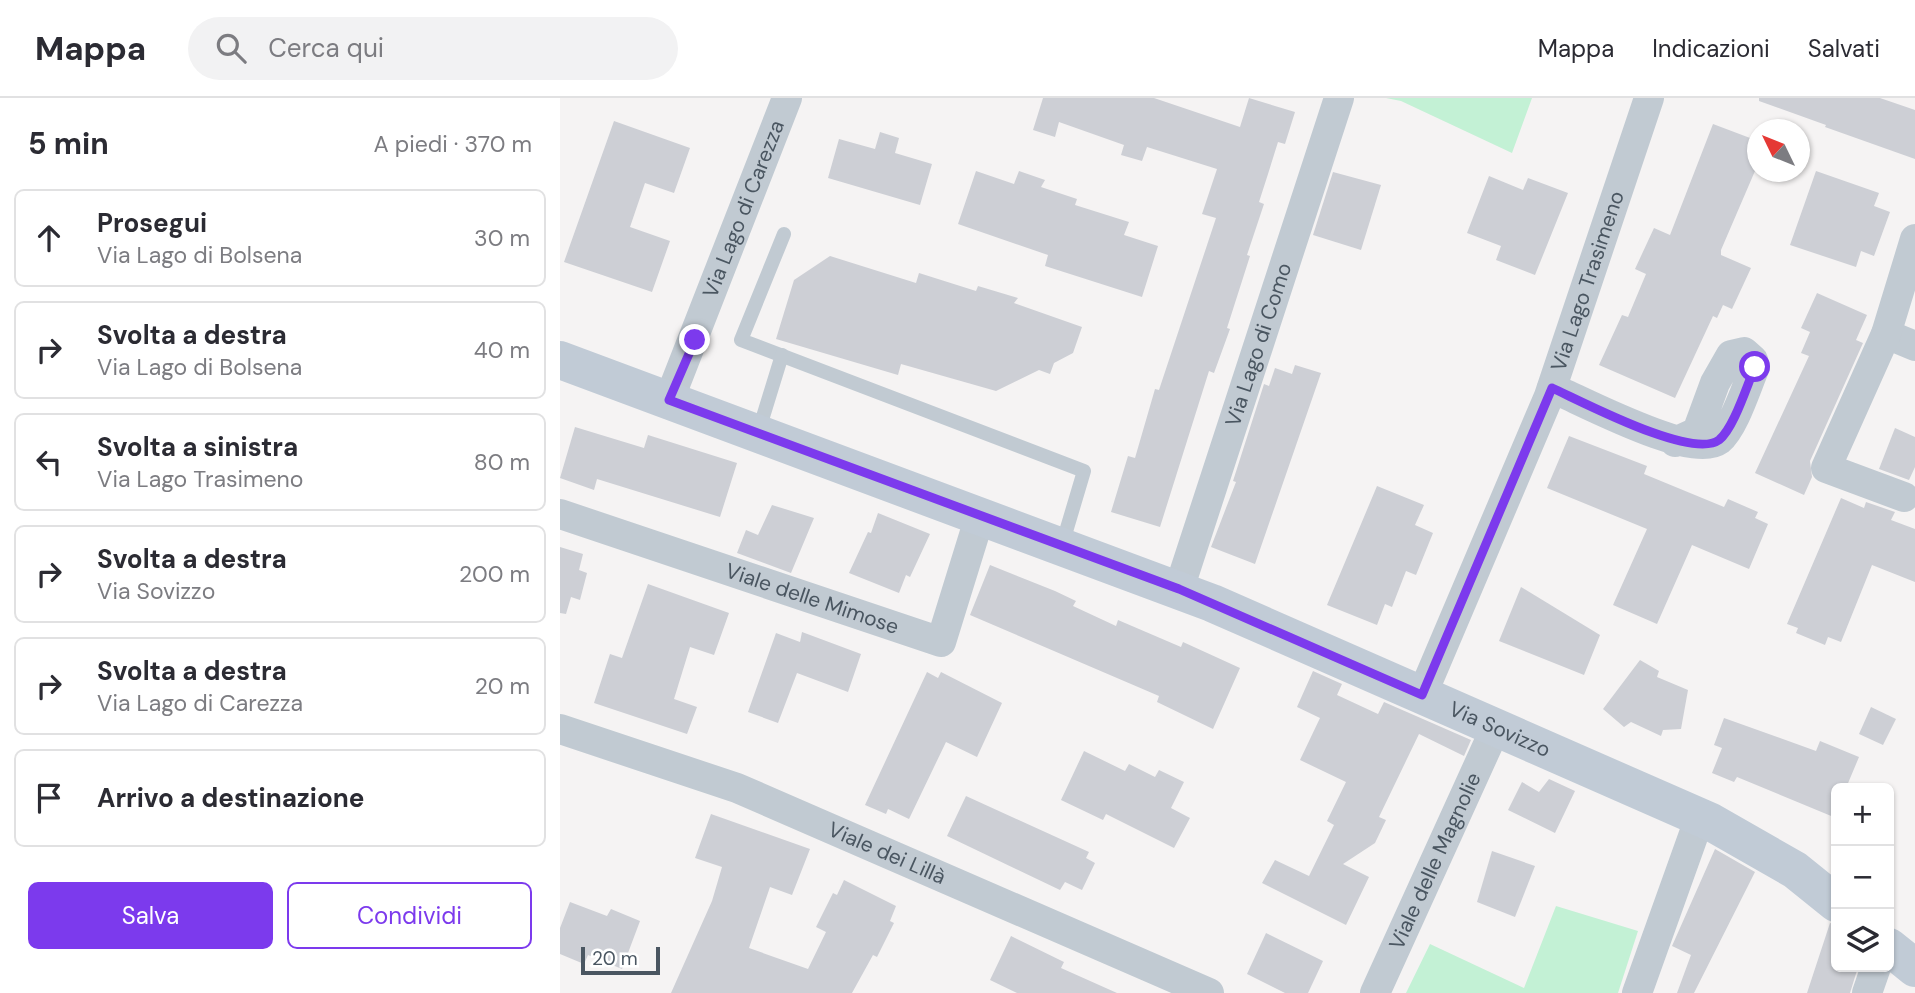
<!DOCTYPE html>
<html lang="it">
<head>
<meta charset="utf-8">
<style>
	body { margin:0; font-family:"DM Sans",sans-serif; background:#f2f2f3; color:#2b2b33 }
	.controls { position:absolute; right:21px; bottom:21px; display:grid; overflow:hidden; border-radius:10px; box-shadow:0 2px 5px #0004 }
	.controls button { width:63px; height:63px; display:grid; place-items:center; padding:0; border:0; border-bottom:2px solid #e1e1e2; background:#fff; color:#2b2b33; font:35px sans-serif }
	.compass { position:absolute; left:1187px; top:21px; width:63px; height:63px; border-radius:50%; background:#fff; box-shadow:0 2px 5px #0004; rotate:313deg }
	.scale { position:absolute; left:21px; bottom:18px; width:79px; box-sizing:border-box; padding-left:7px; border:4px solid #4a5661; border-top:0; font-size:19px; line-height:24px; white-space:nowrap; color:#4a5661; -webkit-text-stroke:5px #fff; paint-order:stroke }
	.stop { position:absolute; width:21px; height:21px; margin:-16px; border:5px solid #7c3aed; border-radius:50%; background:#fff }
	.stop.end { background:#7c3aed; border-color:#fff; box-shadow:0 2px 7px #0008 }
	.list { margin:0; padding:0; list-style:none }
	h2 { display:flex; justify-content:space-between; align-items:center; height:91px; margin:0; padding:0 28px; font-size:30px }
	h2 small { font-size:23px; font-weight:400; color:#7c7c81 }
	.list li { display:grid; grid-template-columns:46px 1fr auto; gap:21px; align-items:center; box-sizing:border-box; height:98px; margin:0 14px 14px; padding:0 14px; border:2px solid #e1e1e2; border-radius:10px }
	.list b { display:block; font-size:26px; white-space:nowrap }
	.list p { margin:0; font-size:23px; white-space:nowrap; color:#7c7c81 }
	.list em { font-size:23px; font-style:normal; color:#7c7c81 }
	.actions { display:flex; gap:14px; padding:21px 28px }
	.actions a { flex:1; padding:16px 0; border:2px solid #7c3aed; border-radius:10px; text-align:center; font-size:24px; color:#7c3aed }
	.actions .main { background:#7c3aed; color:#fff }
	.icon { flex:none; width:38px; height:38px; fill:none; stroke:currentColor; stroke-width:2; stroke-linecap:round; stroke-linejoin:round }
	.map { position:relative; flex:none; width:1355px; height:895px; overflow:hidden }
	header { display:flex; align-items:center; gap:42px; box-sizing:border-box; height:98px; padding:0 35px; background:#fff; border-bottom:2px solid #e1e1e2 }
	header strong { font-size:33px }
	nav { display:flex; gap:38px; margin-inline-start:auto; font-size:24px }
	.search { width:490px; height:63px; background:#f2f2f3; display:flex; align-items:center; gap:18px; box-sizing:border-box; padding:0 24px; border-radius:38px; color:#7c7c81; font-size:26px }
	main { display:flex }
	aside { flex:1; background:#fff }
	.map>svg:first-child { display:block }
	.green { fill:#c3f1d5 }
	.building { fill:#cdcfd5 }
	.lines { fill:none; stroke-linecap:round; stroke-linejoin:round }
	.lane { stroke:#c1cad2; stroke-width:14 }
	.street { stroke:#c1cad2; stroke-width:30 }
	.secondary { stroke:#c1cbd6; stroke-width:38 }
	.route { stroke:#7c3aed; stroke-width:9 }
	.labels { text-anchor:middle; stroke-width:5; stroke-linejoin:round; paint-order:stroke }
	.street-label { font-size:21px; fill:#4a5661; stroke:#fff }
</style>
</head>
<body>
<header>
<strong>Mappa</strong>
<div class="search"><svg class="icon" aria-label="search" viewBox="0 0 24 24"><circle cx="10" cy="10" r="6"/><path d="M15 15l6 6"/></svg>Cerca qui</div>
<nav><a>Mappa</a><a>Indicazioni</a><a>Salvati</a></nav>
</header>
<main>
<aside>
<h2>5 min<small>A piedi · 370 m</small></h2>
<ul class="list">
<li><svg class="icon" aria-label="ahead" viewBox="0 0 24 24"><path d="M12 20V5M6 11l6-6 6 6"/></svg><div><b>Prosegui</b><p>Via Lago di Bolsena</p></div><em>30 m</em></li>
<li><svg class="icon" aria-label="right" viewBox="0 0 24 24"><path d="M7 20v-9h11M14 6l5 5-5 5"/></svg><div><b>Svolta a destra</b><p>Via Lago di Bolsena</p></div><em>40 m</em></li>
<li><svg class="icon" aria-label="left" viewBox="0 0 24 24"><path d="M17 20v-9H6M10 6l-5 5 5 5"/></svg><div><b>Svolta a sinistra</b><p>Via Lago Trasimeno</p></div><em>80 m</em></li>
<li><svg class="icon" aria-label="right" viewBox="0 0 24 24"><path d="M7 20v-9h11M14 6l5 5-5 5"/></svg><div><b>Svolta a destra</b><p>Via Sovizzo</p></div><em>200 m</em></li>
<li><svg class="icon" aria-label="right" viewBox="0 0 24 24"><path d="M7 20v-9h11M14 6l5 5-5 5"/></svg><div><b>Svolta a destra</b><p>Via Lago di Carezza</p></div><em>20 m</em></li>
<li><svg class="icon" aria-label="arrive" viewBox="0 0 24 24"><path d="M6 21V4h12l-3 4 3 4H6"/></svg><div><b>Arrivo a destinazione</b></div></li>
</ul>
<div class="actions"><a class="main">Salva</a><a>Condividi</a></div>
</aside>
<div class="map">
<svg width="1355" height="895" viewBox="0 0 1355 895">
	<rect width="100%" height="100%" fill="#f5f3f3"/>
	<!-- green -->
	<g class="green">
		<path d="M826,0H972L952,55L841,3Z"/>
		<path d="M996,808L1078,833L1058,895H846L870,846L964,890Z"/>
	</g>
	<!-- building -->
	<g class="building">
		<path d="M483,0H594L680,29L689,0L735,14L725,46L718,44L708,76L699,104L704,106L687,157L690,158L667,230L670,231L654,275L649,273L600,429L551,414L568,358L575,360L595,291L599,292L656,120L642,116L657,71L587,49L582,63L561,57L564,47L499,24L495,39L473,32Z"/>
		<path d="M1199,0H1320L1355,12V61L1265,29L1266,27L1199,3Z"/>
		<path d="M54,23L130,50L114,95L85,85L70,129L110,143L92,194L4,164Z"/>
		<path d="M1153,26L1198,43V66L1161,152V157L1191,170L1172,211L1163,207L1157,220L1153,218L1115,300L1039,267L1062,217L1068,219L1086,176L1075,171L1094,130L1110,137Z"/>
		<path d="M320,34L339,40L335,55L372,66L360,107L268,80L279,41L315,51Z"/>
		<path d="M416,73L454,86L459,73L485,82L481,89L517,101L515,107L569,124L564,137L598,148L582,199L485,168L488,157L398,126Z"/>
		<path d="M1256,73L1319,95L1314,108L1330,114L1314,158L1301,153L1296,169L1230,147Z"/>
		<path d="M773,74L821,87L801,152L753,137Z"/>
		<path d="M929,78L963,92L968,80L1008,95L975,177L936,162L941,148L907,135Z"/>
		<path d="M270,158L356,185L359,175L416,193L418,188L458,200L454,205L522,229L513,255L494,265L490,276L479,272L436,293L341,266L338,277L216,241L234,182Z"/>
		<path d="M1257,195L1307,217L1296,242L1303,245L1250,363L1252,379L1244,397L1195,375L1249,258L1241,255L1250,234L1241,230Z"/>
		<path d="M735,267L761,275L695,466L651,449L676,384L673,383L704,286L709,288L715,270L732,276Z"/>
		<path d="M15,329L84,350L88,337L177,365L160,419L37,381L34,392L0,380Z"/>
		<path d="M1335,330L1355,339V369L1349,382L1319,371Z"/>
		<path d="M1009,338L1087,368L1084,376L1164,409L1168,401L1198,414L1195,420L1208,426L1189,471L1132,447L1097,526L1053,507L1087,431L987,390Z"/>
		<path d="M817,388L864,407L855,427L873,435L856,477L846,473L832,509L825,506L817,527L767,507Z"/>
		<path d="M1281,400L1304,410L1306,404L1335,414L1331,422L1355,431V484L1312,467L1281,544L1268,539L1265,547L1236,535L1238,530L1227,526Z"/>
		<path d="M212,407L254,420L231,475L177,455L186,432L198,437Z"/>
		<path d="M318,415L370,436L350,479L346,477L339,495L289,475L308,434L311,435Z"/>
		<path d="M0,449L23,456L19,472L27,475L20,502L11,499L6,516L0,515Z"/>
		<path d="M430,467L495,493L516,503L513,508L556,528L558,522L621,549L623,544L680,570L653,631L597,604L599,598L410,517Z"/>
		<path d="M88,486L169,515L154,557L130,549L114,601L137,609L127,636L34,605L50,556L62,560Z"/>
		<path d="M961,489L1040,537L1024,577L939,543Z"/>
		<path d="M242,534L301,556L288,594L237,575L218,625L188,614L216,535L240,544Z"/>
		<path d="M1080,562L1099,573L1097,579L1128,592L1121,631L1103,632L1101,638L1071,624L1064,629L1043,611Z"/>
		<path d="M753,573L782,586L777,597L818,616L824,604L911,642L904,658L859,636L819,719L826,722L815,745L783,766L809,779L786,827L702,785L715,762L749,778L774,727L767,723L786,684L740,662L760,620L737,609Z"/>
		<path d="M367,574L378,580L381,574L442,605L417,659L386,644L349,721L328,711L326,716L305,707Z"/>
		<path d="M1311,609L1336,621L1323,647L1299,636Z"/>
		<path d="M1164,620L1256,653L1260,643L1299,659L1286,690H1276V720L1177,679L1174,684L1152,675L1162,650L1154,647Z"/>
		<path d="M524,653L565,673L569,666L595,679L599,672L624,684L611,710L630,720L614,750L546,716L543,722L501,702Z"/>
		<path d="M989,681L1015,693L995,735L948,712L962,684L979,694Z"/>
		<path d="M406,698L529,754L526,760L535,765L522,792L505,784L500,792L387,738Z"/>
		<path d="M151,716L250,751L232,797L210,789L189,850L248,871L266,834L256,829L273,795L277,797L284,782L336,808L330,823L334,825L317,859L313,857L292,895H111L152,803L162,769L135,760Z"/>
		<path d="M1155,751L1195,774L1134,895H1117L1131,857L1112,848Z"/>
		<path d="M932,753L975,768L955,819L917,804Z"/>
		<path d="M10,804L47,818L51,811L80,823L62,871L28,857L24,866L0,856V830Z"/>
		<path d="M1270,825L1276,826V869H1298L1290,895H1247Z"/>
		<path d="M706,835L763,863L748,895H725L687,876Z"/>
		<path d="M451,838L504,864L501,870L557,895H457L430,882Z"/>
	</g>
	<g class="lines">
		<!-- lane -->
		<g class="lane">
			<path d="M224,136L181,242L524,373L502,447"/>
			<path d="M198,335L222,257"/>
		</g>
		<!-- street -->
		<g class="street">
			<path d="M1326,236L1355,248"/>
			<path d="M992,290C1023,303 1132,362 1159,342C1174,330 1187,287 1195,269L1193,262L1184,254L1171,257L1155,285L1137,334L1115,344"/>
			<path id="s1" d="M109,302L227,0"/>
			<path d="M1344,399L1266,370L1326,236L1355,141"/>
			<path id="s2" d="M0,416L381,544L420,418"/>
			<path id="s3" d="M619,491L779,0"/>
			<path id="s4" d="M862,597L989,298L1089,0"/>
			<path id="s5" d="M0,631L177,690L649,895"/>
			<path id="s6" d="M815,895L936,629"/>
			<path d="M1077,895L1140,719"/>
			<path d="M1307,895L1316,869"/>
		</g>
		<!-- secondary -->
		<g class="secondary">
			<path id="s7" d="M0,262L652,505L1151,724L1235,772L1276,805"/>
			<path d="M1329,849L1355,870"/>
		</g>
	</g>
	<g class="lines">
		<!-- route -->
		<path class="route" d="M135,242L109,302L619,491L862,597L992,290C1023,304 1132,362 1159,342C1174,330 1187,287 1195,269"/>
	</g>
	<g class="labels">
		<!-- street labels -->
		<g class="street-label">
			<text dy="7" stroke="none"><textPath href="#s1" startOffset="205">Via Lago di Carezza</textPath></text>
			<text dy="7" stroke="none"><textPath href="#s4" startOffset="446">Via Lago Trasimeno</textPath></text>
			<text dy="7" stroke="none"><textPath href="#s3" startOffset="257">Via Lago di Como</textPath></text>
			<text dy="7" stroke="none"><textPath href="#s2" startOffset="266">Viale delle Mimose</textPath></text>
			<text dy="7" stroke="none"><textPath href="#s7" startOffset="1010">Via Sovizzo</textPath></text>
			<text dy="7" stroke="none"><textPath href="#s5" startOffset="350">Viale dei Lillà</textPath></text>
			<text dy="7" stroke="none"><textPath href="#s6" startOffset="145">Viale delle Magnolie</textPath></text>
		</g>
	</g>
</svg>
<div class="controls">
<button>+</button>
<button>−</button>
<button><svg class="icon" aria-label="layers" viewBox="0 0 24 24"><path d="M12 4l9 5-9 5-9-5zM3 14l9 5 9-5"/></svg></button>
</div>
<svg class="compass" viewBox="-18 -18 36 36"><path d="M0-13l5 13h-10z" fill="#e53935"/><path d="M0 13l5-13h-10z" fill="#7c7c81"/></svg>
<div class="scale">20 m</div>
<div class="stop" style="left:1195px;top:269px"></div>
<div class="stop end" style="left:135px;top:242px"></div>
</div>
</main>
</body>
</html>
